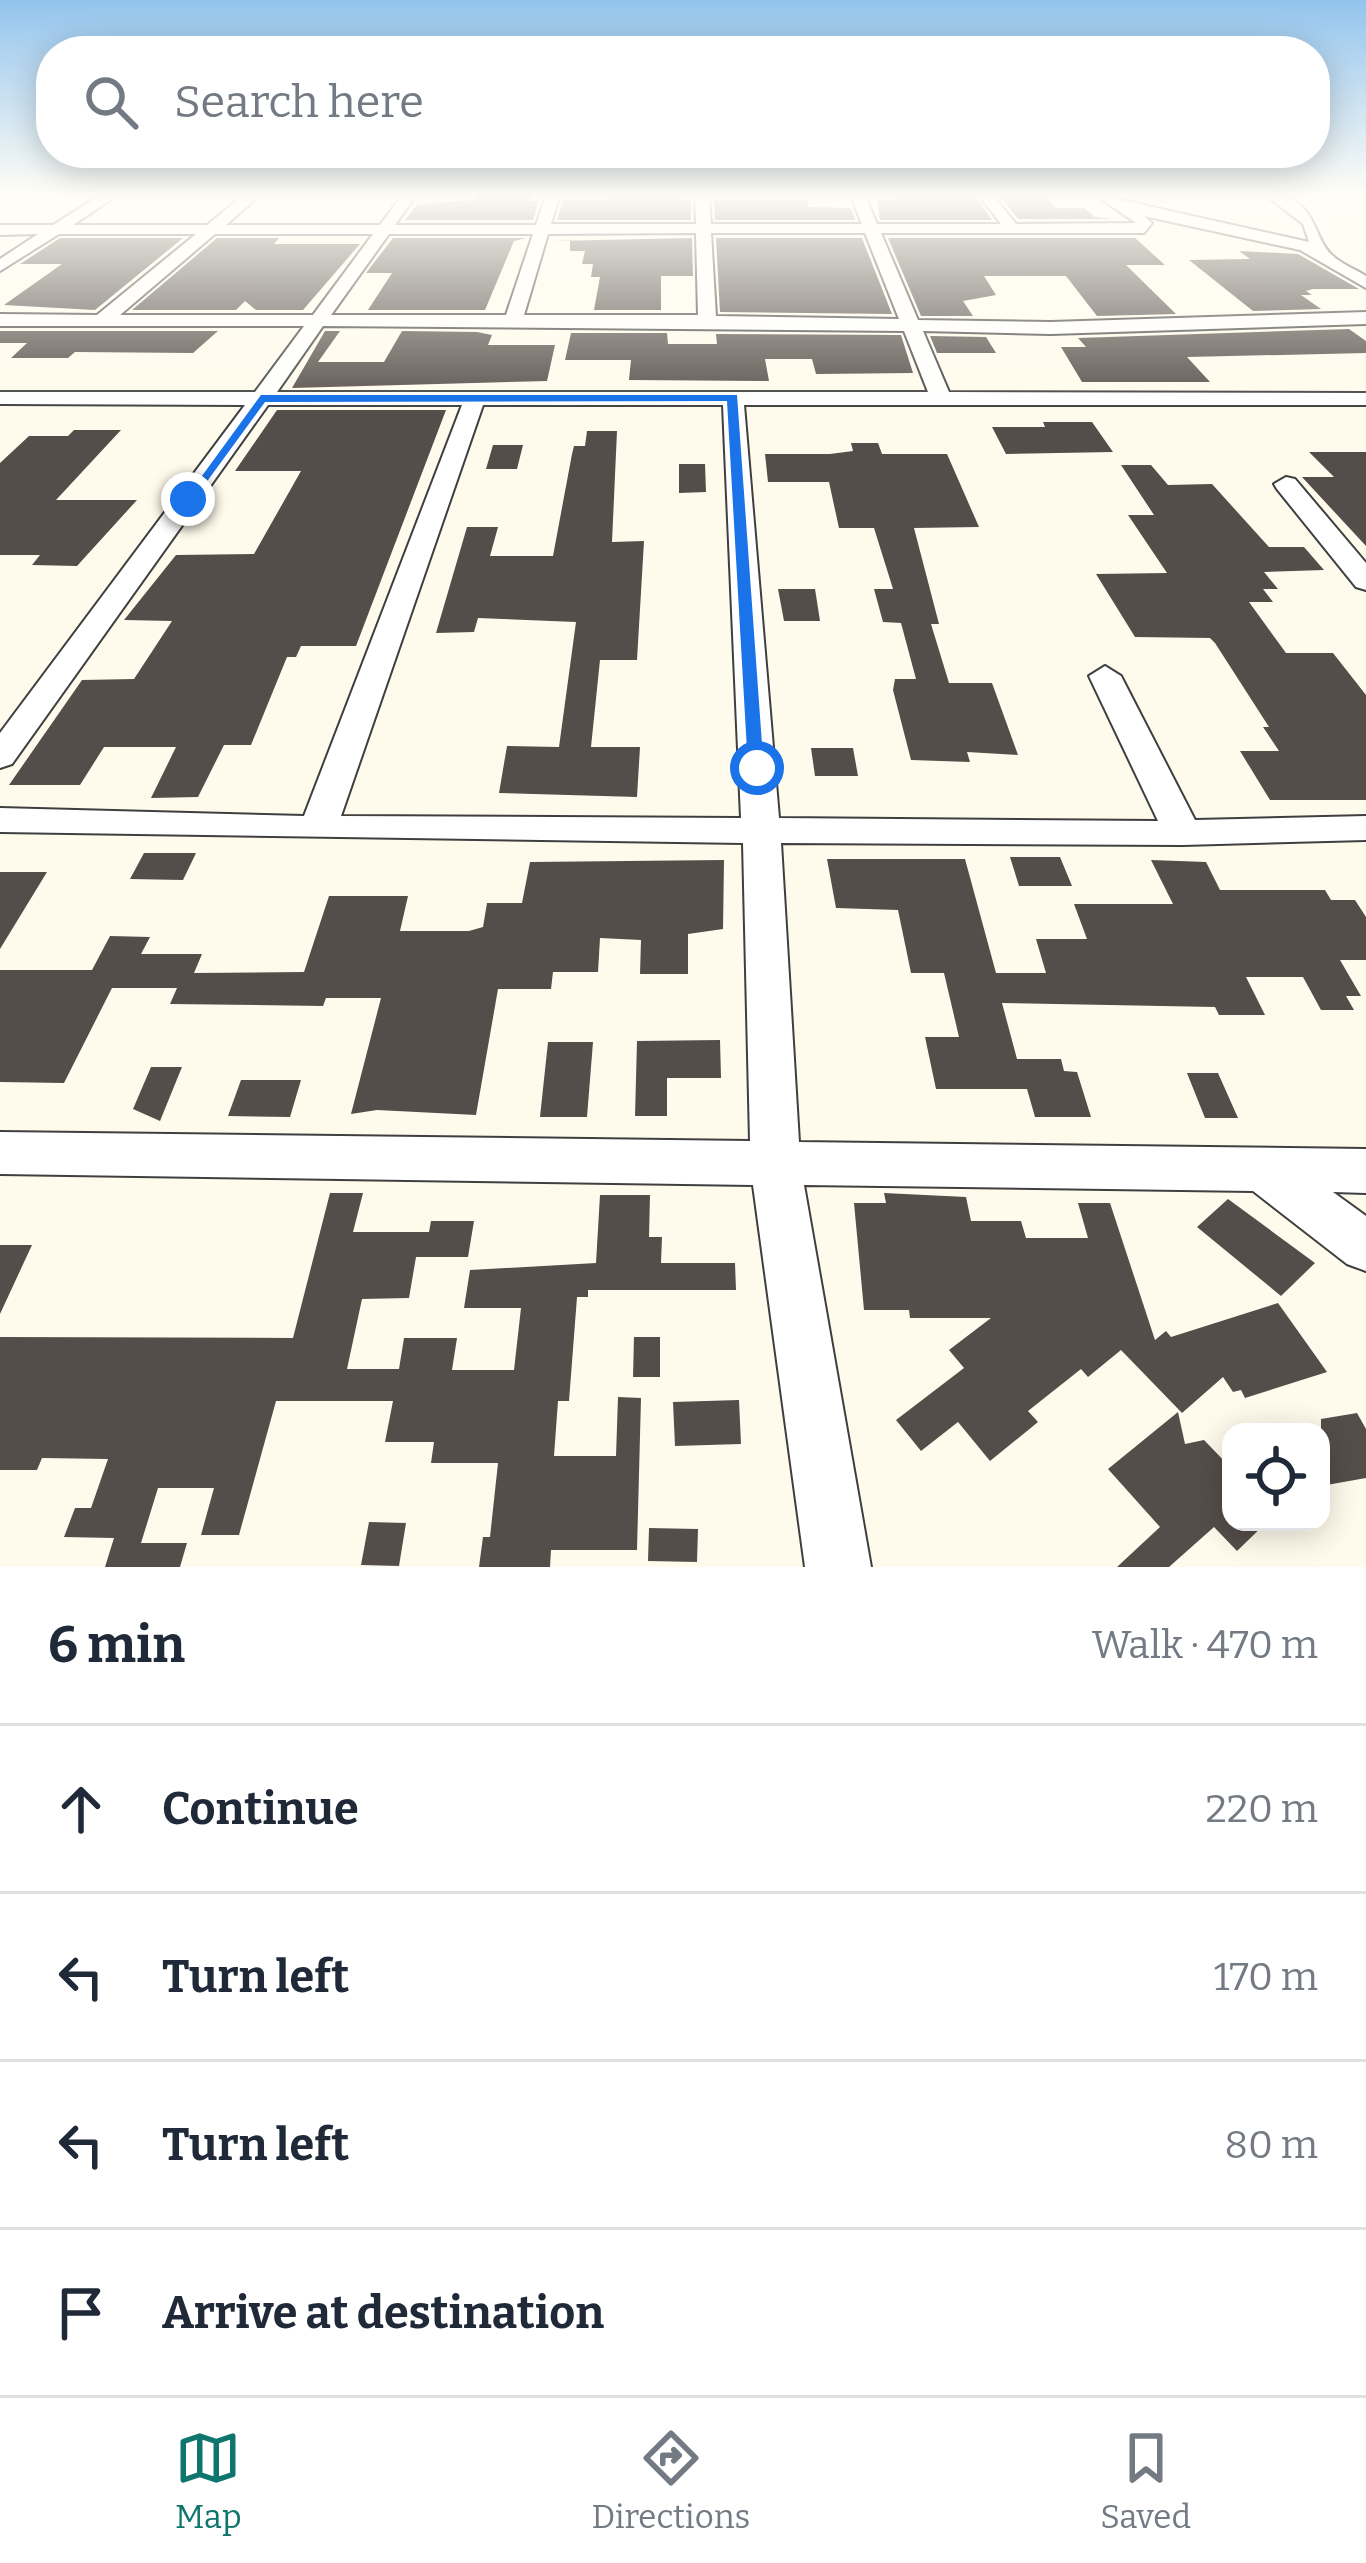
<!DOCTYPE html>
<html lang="en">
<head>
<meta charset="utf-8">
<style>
	body { margin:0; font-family:Bitter,serif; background:#f6f6f7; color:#1f2937 }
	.controls { position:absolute; right:36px; bottom:36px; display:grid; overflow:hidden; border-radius:24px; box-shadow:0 6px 30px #0003 }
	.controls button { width:108px; height:108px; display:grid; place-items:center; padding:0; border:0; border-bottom:3px solid #e0e1e3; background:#fff; color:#1f2937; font:60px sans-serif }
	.stop { position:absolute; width:36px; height:36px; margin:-27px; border:9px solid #1a73e8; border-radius:50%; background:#fff }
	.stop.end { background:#1a73e8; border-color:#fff; box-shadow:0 3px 12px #0008 }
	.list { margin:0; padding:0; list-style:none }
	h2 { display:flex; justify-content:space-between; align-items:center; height:156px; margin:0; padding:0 48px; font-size:51px }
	h2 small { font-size:39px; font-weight:400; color:#747a83 }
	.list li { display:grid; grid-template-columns:78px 1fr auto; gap:36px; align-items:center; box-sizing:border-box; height:168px; padding:0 48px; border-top:3px solid #e0e1e3 }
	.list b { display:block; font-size:45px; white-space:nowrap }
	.list em { font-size:39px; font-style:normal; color:#747a83 }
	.icon { flex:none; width:66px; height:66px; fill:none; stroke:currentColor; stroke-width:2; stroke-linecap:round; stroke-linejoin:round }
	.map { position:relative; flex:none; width:1366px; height:1567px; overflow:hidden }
	.search { position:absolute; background:#fff; box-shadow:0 6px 30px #0003; left:36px; right:36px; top:36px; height:132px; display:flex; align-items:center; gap:30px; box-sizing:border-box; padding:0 42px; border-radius:48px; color:#747a83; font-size:45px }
	.sheet { height:828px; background:#fff }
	nav { display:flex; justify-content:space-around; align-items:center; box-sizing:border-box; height:168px; border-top:3px solid #e0e1e3; background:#fff; font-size:33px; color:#747a83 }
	nav a { display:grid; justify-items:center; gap:6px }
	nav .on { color:#0f766e }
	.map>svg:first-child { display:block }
	.building { fill:#554d49 }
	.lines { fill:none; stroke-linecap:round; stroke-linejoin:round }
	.minor-casing { stroke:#3f3f3f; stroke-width:4 }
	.minor { fill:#fff; fill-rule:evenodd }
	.route { fill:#1a73e8 }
</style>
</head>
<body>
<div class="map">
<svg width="1366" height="1567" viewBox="0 0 1366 1567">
	<rect width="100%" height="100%" fill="#fffbec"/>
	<!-- building -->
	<g class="building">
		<path d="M478,194H533L530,201H539L533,220H405L418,204L474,200Z"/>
		<path d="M608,194H682V200H691V220H557L563,200H607Z"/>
		<path d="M892,194H974L992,220H880L877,200H896Z"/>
		<path d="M998,194H1043L1056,208H1084L1095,217L1114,219H1018Z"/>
		<path d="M714,200H807L809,207L851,208L855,220H715Z"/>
		<path d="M60,238H183L95,310L4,305L62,264H20Z"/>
		<path d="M217,238H279L274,244H360L303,310H256L245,301L236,310H132Z"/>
		<path d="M393,238H527L514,241L485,310H368L392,273H366Z"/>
		<path d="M692,238L693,276H661V310H594L600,277H591L593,264H582L585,251H570V241H551Z"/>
		<path d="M716,238H862L892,314L720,312Z"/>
		<path d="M888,238H1135L1165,265H1126L1176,314L1097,316L1066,276H984L996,295L963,301L973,316H921Z"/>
		<path d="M1239,251L1298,254L1359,289H1313L1306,291L1312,295H1301L1321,309L1253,311L1189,260L1250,259Z"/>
		<path d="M1349,329L1366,341V353L1187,357L1210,382H1082L1061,347H1086L1078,338Z"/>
		<path d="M0,331H218L193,353L75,352L68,358H11L27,343H0Z"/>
		<path d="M325,331H340L318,362H384L402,331L477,332L492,335L488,345H555L547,381L292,388Z"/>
		<path d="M571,333H667L668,344H717L716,334L901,335L913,373L816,374L812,359H765L769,381L629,380L631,360H565Z"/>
		<path d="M930,336L986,337L996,353H937Z"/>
		<path d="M277,410H446L356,646H301L296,657H287L251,745H224L198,797L151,798L176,747H104L80,785H9L82,680L134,679L172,621L124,620L176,555L254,554L301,471H235Z"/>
		<path d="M1043,422H1092L1113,452L1006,454L992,427H1045Z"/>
		<path d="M74,430H121L56,500H137L77,566L32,565L40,555H0V463L29,436H68Z"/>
		<path d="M587,431H617L612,542L644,541L637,660H600L591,747H640L637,797L499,793L507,746L559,747L576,622L478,618L474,632L436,633L467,527H498L490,556H553L572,454L574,446H585Z"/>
		<path d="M851,443H878L882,454H947L979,527L914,528L939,624H931L949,683H992L1018,755L967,752L970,762L911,760L893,690L895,679H916L901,623L883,622L874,589H893L874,528H839L829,482H768L765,454H830L853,451Z"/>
		<path d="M493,445H523L517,469H486Z"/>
		<path d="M1309,452H1366V546L1302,477H1334Z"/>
		<path d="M679,464H705L706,492L679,493Z"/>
		<path d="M1121,465H1151L1168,485L1212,484L1269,547H1304L1324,570L1264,572L1278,589H1263L1273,602H1249L1286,653H1333L1366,695V800H1270L1240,751H1279L1263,727H1269L1215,643L1210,638L1135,637L1096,574L1167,573L1128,515H1154Z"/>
		<path d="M778,589H815L820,621H784Z"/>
		<path d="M811,748H853L858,776H815Z"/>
		<path d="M144,853H196L183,880L130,879Z"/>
		<path d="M1010,857H1060L1072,886H1019Z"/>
		<path d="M827,859H965L996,973H1046L1036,939H1087L1074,904H1173L1151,860L1206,862L1220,890H1325L1331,900H1355L1366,917V960H1340L1361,996H1346L1354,1010H1321L1303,977H1246L1265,1015H1219L1215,1007L1002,1003L1017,1059H1061L1064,1071L1077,1072L1091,1117H1035L1027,1089H936L925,1037H959L944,973H911L898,910L836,908Z"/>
		<path d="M724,860L723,929L688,934V974H640L641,940L600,938L598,972H553L551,989H498L476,1115L377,1110L351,1114L381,998H326L323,1006L170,1004L177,988H112L64,1083L0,1082V970H92L110,936L150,937L141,954H202L194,973L304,972L329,896H408L400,931H469L483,927L487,903H522L530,862Z"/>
		<path d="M0,872H47L0,949Z"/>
		<path d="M720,1040L721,1078H667V1116H635L637,1041Z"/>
		<path d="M548,1042H593L587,1117H540Z"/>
		<path d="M151,1067H182L160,1121L133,1109Z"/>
		<path d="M1187,1073H1218L1238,1118H1205Z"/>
		<path d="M241,1080H301L290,1117L228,1116Z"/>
		<path d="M330,1193H363L353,1232H429L431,1221H474L468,1257H416L409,1298L362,1299L347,1369H399L404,1338H457L452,1370H514L521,1308H464L470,1270L596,1263L600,1195H650L649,1237H662L661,1263H735L736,1290H588V1297H577L569,1401H558L554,1456H616L618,1397L641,1398L637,1550H551L550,1567H479L483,1537H490L498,1463H431L434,1442H385L393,1401H276L239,1535H201L214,1488H158L141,1543H187L180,1567H105L114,1538L64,1537L75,1508H91L108,1459L42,1458L37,1470H0V1337L293,1338Z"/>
		<path d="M884,1193L966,1197L971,1221H1021L1026,1238H1088L1078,1203H1110L1155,1340L1166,1331L1171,1337L1278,1303L1327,1372L1245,1398L1241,1390L1233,1392L1223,1377L1182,1413L1121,1350L1088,1377L1081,1369L1028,1411L1038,1422L990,1461L958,1422L921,1451L896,1420L964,1368L949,1350L991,1318H910L909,1310H864L854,1203H886Z"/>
		<path d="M1228,1199L1315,1263L1281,1296L1197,1227Z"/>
		<path d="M0,1245H32L0,1314Z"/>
		<path d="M634,1337H660V1377H633Z"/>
		<path d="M739,1400L741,1444L675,1446L673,1402Z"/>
		<path d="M1178,1412L1185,1444L1204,1440L1231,1468V1522H1267L1237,1551L1214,1527L1169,1567H1117L1160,1527L1108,1469Z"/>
		<path d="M1357,1413L1366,1429V1478L1321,1486V1419Z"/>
		<path d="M369,1522L406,1523L399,1566L361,1565Z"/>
		<path d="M649,1528L698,1529L697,1562L648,1561Z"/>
	</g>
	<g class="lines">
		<defs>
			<g id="minor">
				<path d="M102,194H119L73,225H207L245,194H261L226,225H380L403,194H417L395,225H536L546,194H560L551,224H696L695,194H709L711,224H862L850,194H864L877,224H1001L978,194H992L1016,224L1136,223L1094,194L1309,242L1303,224L1264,194C1318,194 1311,236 1332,255C1341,264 1355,269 1366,276V288L1300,250L1144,216L1152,223L1144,233H881L918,320L1051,322L1366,312V324L1051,334L923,331L949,392L1366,393V405H744L779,818L1158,821L1089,676L1105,666L1121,676L1195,820L1366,816V840L1183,845L781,843L799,1142L1366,1149V1193L1333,1192L1366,1216V1271L1347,1264L1253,1191L804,1185L871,1567H805L753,1185L0,1174V1132L750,1141L743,843L0,832V808L304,816L462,405H268L12,764L0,768V733L245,405L0,404V392H255L304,326H0V314L97,315L196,234H59L0,271V259L38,234L0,235V225H53ZM696,233L698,315H524L548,234ZM711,233H865L899,319L716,316ZM215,234H373L313,315H120ZM389,234H533L506,315H331ZM323,326L904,331L928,392H277ZM483,405H723L741,818L341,816Z"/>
				<path d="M1286,477L1295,479L1366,563V590L1356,587L1277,489L1274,484Z"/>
			</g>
		</defs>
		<!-- minor casing -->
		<use href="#minor" class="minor-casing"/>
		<!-- minor -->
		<use href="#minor" class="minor"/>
	</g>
	<!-- sky -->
	<linearGradient id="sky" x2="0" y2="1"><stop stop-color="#93c4ed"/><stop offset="0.47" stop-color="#fffdf6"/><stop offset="1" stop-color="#fffdf6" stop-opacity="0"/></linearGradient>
	<rect width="1366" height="414" fill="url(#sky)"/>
	<!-- route -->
	<path class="route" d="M261,395H737L764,772L748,768L727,401L265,402L192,502H183Z"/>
</svg>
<div class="controls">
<button><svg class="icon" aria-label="locate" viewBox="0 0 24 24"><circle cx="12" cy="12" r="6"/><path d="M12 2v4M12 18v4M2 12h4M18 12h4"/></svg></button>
</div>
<div class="stop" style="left:757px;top:768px"></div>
<div class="stop end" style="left:188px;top:499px"></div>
<div class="search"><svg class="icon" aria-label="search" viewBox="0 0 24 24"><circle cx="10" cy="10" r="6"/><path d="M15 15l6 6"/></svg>Search here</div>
</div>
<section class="sheet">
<h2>6 min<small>Walk · 470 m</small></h2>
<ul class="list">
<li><svg class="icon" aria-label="ahead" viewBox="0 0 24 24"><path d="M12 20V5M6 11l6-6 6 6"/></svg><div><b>Continue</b></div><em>220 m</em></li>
<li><svg class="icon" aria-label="left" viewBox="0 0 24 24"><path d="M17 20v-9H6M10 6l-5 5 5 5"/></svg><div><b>Turn left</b></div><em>170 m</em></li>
<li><svg class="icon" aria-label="left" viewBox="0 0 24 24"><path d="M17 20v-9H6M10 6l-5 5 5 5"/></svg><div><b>Turn left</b></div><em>80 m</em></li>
<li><svg class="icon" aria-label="arrive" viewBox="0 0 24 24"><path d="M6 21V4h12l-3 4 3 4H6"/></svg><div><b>Arrive at destination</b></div></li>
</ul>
</section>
<nav>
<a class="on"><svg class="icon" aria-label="map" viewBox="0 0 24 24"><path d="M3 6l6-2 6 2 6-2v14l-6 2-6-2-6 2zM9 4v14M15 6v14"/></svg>Map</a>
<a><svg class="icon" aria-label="directions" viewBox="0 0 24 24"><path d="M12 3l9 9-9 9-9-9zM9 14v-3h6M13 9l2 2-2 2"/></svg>Directions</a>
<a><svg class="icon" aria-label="saved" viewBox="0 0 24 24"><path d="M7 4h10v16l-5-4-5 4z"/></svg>Saved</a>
</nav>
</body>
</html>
